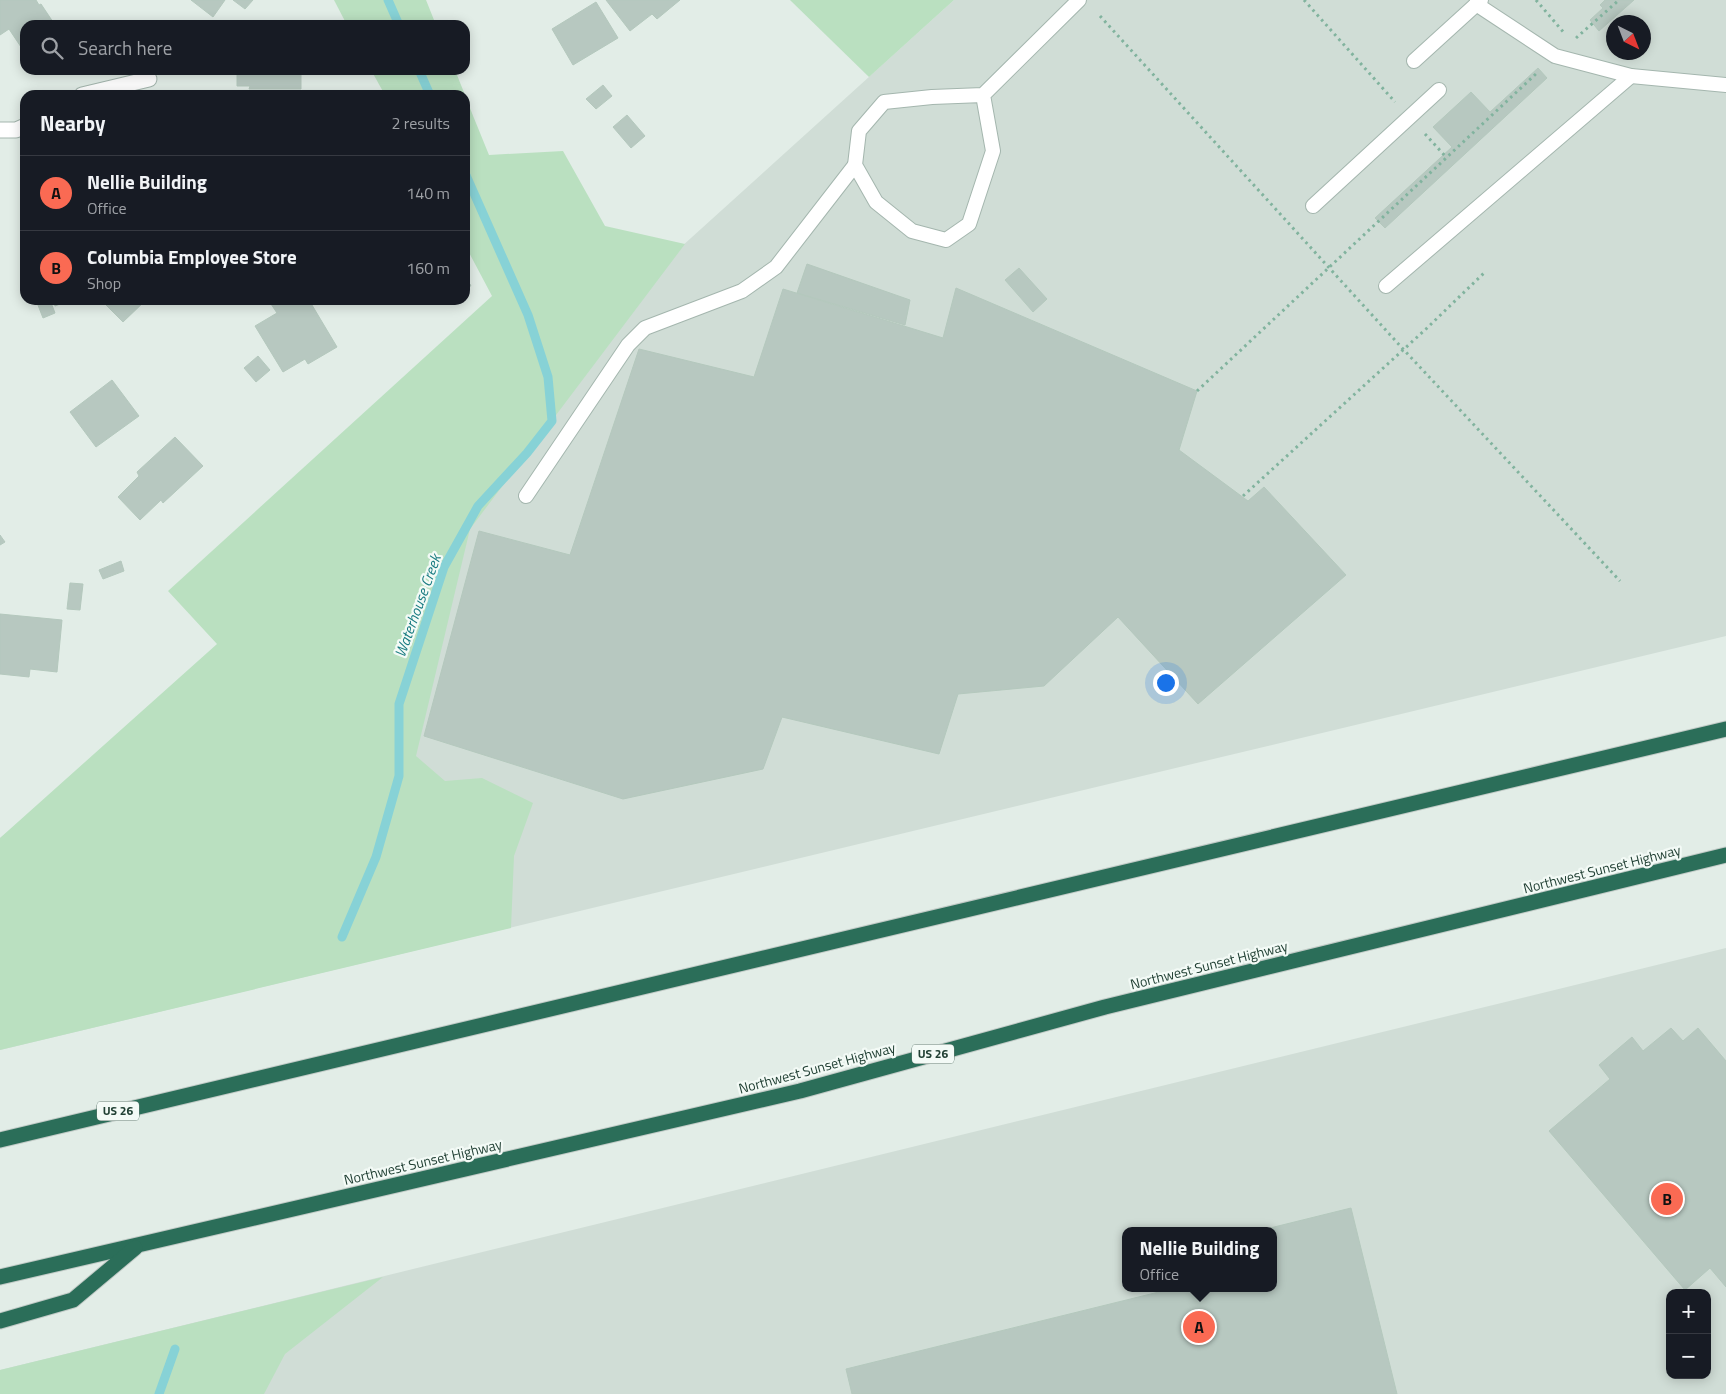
<!DOCTYPE html>
<html lang="en">
<head>
<meta charset="utf-8">
<style>
	body { margin:0; font-family:"Titillium Web",sans-serif; background:#242831; color:#f1f3f6 }
	.controls { position:absolute; right:15px; bottom:15px; display:grid; overflow:hidden; border-radius:10px; box-shadow:0 2px 12px #0003 }
	.controls button { width:45px; height:45px; display:grid; place-items:center; padding:0; border:0; border-bottom:1px solid #363941; background:#171b24; color:#f1f3f6; font:25px sans-serif }
	.compass { position:absolute; left:1606px; top:15px; width:45px; height:45px; border-radius:50%; background:#171b24; box-shadow:0 2px 12px #0003; rotate:138deg }
	.you { position:absolute; left:1165px; top:682px; width:18px; height:18px; margin:-12px; border:4px solid #fff; border-radius:50%; background:#1a73e8; box-shadow:0 0 0 8px #1a73e833 }
	.badge { display:grid; place-items:center; width:32px; height:32px; border-radius:50%; background:#fa6a53; color:#111; font-size:16px; font-weight:700 }
	.pin { position:absolute; translate:-50% -50%; border:2px solid #fff; box-shadow:0 1px 5px #0006 }
	.popup { position:absolute; left:1122px; top:1227px; width:155px; height:65px; box-sizing:border-box; display:grid; place-content:center; border-radius:10px; background:#171b24; filter:drop-shadow(0 1px 4px #0005); font-size:16px; white-space:nowrap; color:#9ea1a6 }
	.popup b { font-size:19px; color:#f1f3f6 }
	.popup::after { content:''; position:absolute; left:50%; top:100%; margin-left:-10px; border:10px solid transparent; border-top-color:#171b24 }
	.list { margin:0; padding:0; list-style:none }
	h2 { display:flex; justify-content:space-between; align-items:center; height:65px; margin:0; padding:0 20px; font-size:21px }
	h2 small { font-size:16px; font-weight:400; color:#9ea1a6 }
	.list li { display:grid; grid-template-columns:32px 1fr auto; gap:15px; align-items:center; box-sizing:border-box; height:75px; padding:0 20px; border-top:1px solid #363941 }
	.list b { display:block; font-size:19px; white-space:nowrap }
	.list p { margin:0; font-size:16px; white-space:nowrap; color:#9ea1a6 }
	.list em { font-size:16px; font-style:normal; color:#9ea1a6 }
	.icon { flex:none; width:28px; height:28px; fill:none; stroke:currentColor; stroke-width:2; stroke-linecap:round; stroke-linejoin:round }
	.map { position:relative; flex:none; width:1726px; height:1394px; overflow:hidden }
	.search { position:absolute; background:#171b24; box-shadow:0 2px 12px #0003; left:20px; top:20px; width:450px; height:55px; display:flex; align-items:center; gap:12px; box-sizing:border-box; padding:0 18px; border-radius:15px; color:#9ea1a6; font-size:19px }
	.panel { position:absolute; background:#171b24; box-shadow:0 2px 12px #0003; left:20px; top:90px; width:450px; height:215px; border-radius:15px }
	.map>svg:first-child { display:block }
	.built { fill:#d0ddd6; fill-rule:evenodd }
	.green { fill:#bae0c0 }
	.lines { fill:none; stroke-linecap:round; stroke-linejoin:round }
	.stream { stroke:#87d2d6; stroke-width:9 }
	.building { fill:#b7c8c0; stroke:#b4c8bd }
	.lane-casing { stroke:#a4b6ae; stroke-width:16 }
	.street-casing { stroke:#a4b6ae; stroke-width:17 }
	.highway-casing { stroke:#c1cac6; stroke-width:17 }
	.path { stroke:#81b39e; stroke-width:3; stroke-dasharray:2.5 4; stroke-linecap:butt }
	.lane { stroke:#fff; stroke-width:14 }
	.street { stroke:#fff; stroke-width:15 }
	.highway { stroke:#2b6e59; stroke-width:15 }
	.labels { text-anchor:middle; stroke-width:4.5; stroke-linejoin:round; paint-order:stroke }
	.shield { fill:#f3faf6; stroke:#60786e; stroke-width:1 }
	.shield-label { font-size:12px; font-weight:bold; fill:#214034 }
	.street-label { font-size:14px; fill:#214034; stroke:#f3faf6 }
	.water-label { font-size:15px; font-style:italic; fill:#177a80; stroke:#f3faf6 }
</style>
</head>
<body>
<div class="map">
<svg width="1726" height="1394" viewBox="0 0 1726 1394">
	<rect width="100%" height="100%" fill="#e2ede7"/>
	<!-- built -->
	<g class="built">
		<path d="M954,0H1726V636L0,1050V838L229,656ZM1614,22H1644V52H1614Z"/>
		<path d="M1726,948V1394H0V1370ZM1125,1231H1273V1288H1125ZM1670,1293H1707V1375H1670Z"/>
	</g>
	<!-- green -->
	<g class="green">
		<path d="M334,0H426L436,25H347Z"/>
		<path d="M790,0H954L869,77Z"/>
		<path d="M371,70H455L465,95H385Z"/>
		<path d="M465,96L489,155L563,151L605,226L685,244L470,529L416,756L445,781L482,778L533,803L514,856L511,928L0,1050V838L217,644L168,591L492,296L465,245Z"/>
		<path d="M383,1277L285,1354L264,1394H0V1370Z"/>
	</g>
	<g class="lines">
		<!-- stream -->
		<g class="stream">
			<path d="M388,0L399,25"/>
			<path d="M419,70L430,95"/>
			<path d="M342,937L376,857L399,776V704L444,567L478,506L527,453L552,421L548,377L528,315L465,173"/>
			<path d="M159,1394L175,1349"/>
		</g>
	</g>
	<!-- building -->
	<g class="building">
		<path d="M0,0H36L39,5L41,4L55,25H25V44L21,47L9,29L0,35Z"/>
		<path d="M191,0H225L213,17Z"/>
		<path d="M233,0H253L245,9Z"/>
		<path d="M606,0H680L657,19L652,14L630,31Z"/>
		<path d="M1605,0H1634L1599,31L1590,20L1603,8L1600,5Z"/>
		<path d="M596,2L618,38L573,65L552,29Z"/>
		<path d="M1538,68L1547,78L1385,228L1375,218L1452,147L1433,127L1471,92L1490,112Z"/>
		<path d="M237,70H301V89H249L250,86H237Z"/>
		<path d="M603,85L612,96L596,109L586,99Z"/>
		<path d="M627,115L645,136L631,148L613,127Z"/>
		<path d="M807,264L910,300L905,325L797,293Z"/>
		<path d="M1019,268L1047,299L1033,312L1005,280Z"/>
		<path d="M465,282L471,285L465,294Z"/>
		<path d="M956,288L1197,391L1179,450L1248,501L1264,487L1346,575L1198,704L1118,617L1044,686L958,694L939,754L782,717L763,769L623,799L424,736L479,531L570,555L639,349L754,377L783,289L943,338Z"/>
		<path d="M36,300H50L55,313L43,318Z"/>
		<path d="M53,300H65V302L55,306Z"/>
		<path d="M101,300H146L123,322Z"/>
		<path d="M277,300H309L337,347L308,364L305,359L283,372L255,326L277,313L271,304Z"/>
		<path d="M258,356L270,370L256,382L244,368Z"/>
		<path d="M112,380L139,416L96,447L70,412Z"/>
		<path d="M175,437L203,466L163,503L161,500L140,520L118,497L139,476L137,472Z"/>
		<path d="M0,535L5,542L0,545Z"/>
		<path d="M121,561L124,571L103,579L99,570Z"/>
		<path d="M70,583L83,584L80,610L67,609Z"/>
		<path d="M0,614L62,620L57,672L30,669L29,677L0,674Z"/>
		<path d="M1671,1028L1683,1041L1698,1028L1726,1061V1287L1710,1268L1685,1290L1549,1131L1610,1079L1599,1065L1632,1037L1643,1051Z"/>
		<path d="M1351,1208L1397,1394H852L846,1369L1175,1288H1273V1231H1258Z"/>
	</g>
	<g class="lines">
		<defs>
			<g id="lane">
				<path d="M1476,4L1555,56L1631,76L1726,85"/>
				<path d="M1414,61L1481,0"/>
				<path d="M983,95L993,151L969,224L946,240L912,231L876,202L855,165L859,131L884,102L932,97L983,95L1079,0"/>
				<path d="M1313,206L1439,90"/>
				<path d="M1386,286L1631,76"/>
				<path d="M526,496L628,345L645,328L742,291L776,267L855,165"/>
			</g>
			<g id="street">
				<path d="M82,95L149,79"/>
				<path d="M0,130H16L25,126"/>
			</g>
			<g id="highway">
				<path d="M0,1140L1726,729"/>
				<path d="M0,1277L800,1091L1105,1007L1726,855"/>
				<path d="M0,1321L73,1300L135,1248"/>
			</g>
		</defs>
		<!-- lane casing -->
		<use href="#lane" class="lane-casing"/>
		<!-- street casing -->
		<use href="#street" class="street-casing"/>
		<!-- highway casing -->
		<use href="#highway" class="highway-casing"/>
		<!-- path -->
		<g class="path">
			<path d="M1304,0L1395,102"/>
			<path d="M1536,0L1565,34"/>
			<path d="M1100,16L1403,349L1620,581"/>
			<path d="M1576,38L1619,0"/>
			<path d="M1425,134L1447,158"/>
			<path d="M1197,391L1538,72"/>
			<path d="M1243,496L1426,329L1486,271"/>
		</g>
		<!-- lane -->
		<use href="#lane" class="lane"/>
		<!-- street -->
		<use href="#street" class="street"/>
		<!-- highway -->
		<use href="#highway" class="highway"/>
	</g>
	<g class="labels">
		<!-- shield labels -->
		<g class="shield">
			<rect x="912" y="1044.5" width="42" height="19" rx="4"/>
			<rect x="97" y="1101.5" width="42" height="19" rx="4"/>
		</g>
		<g class="shield-label">
			<text x="933" y="1058">US 26</text>
			<text x="118" y="1115">US 26</text>
		</g>
		<!-- street labels -->
		<g class="street-label">
			<text transform="translate(1602 869) rotate(-14)" y="5">Northwest Sunset Highway</text>
			<text transform="translate(1209 965) rotate(-14)" y="5">Northwest Sunset Highway</text>
			<text transform="translate(817 1068) rotate(-15)" y="5">Northwest Sunset Highway</text>
			<text transform="translate(423 1162) rotate(-13)" y="5">Northwest Sunset Highway</text>
		</g>
		<!-- water labels -->
		<g class="water-label">
			<text transform="translate(418 606) rotate(-70)" y="5">Waterhouse Creek</text>
		</g>
	</g>
</svg>
<div class="controls">
<button>+</button>
<button>−</button>
</div>
<svg class="compass" viewBox="-18 -18 36 36"><path d="M0-13l5 13h-10z" fill="#e53935"/><path d="M0 13l5-13h-10z" fill="#9ea1a6"/></svg>
<div class="you"></div>
<div class="pin badge" style="left:1199px;top:1327px">A</div>
<div class="popup"><b>Nellie Building</b>Office</div>
<div class="pin badge" style="left:1667px;top:1199px">B</div>
<div class="search"><svg class="icon" aria-label="search" viewBox="0 0 24 24"><circle cx="10" cy="10" r="6"/><path d="M15 15l6 6"/></svg>Search here</div>
<section class="panel">
<h2>Nearby<small>2 results</small></h2>
<ul class="list">
<li><span class="badge">A</span><div><b>Nellie Building</b><p>Office</p></div><em>140 m</em></li>
<li><span class="badge">B</span><div><b>Columbia Employee Store</b><p>Shop</p></div><em>160 m</em></li>
</ul>
</section>
</div>
</body>
</html>
